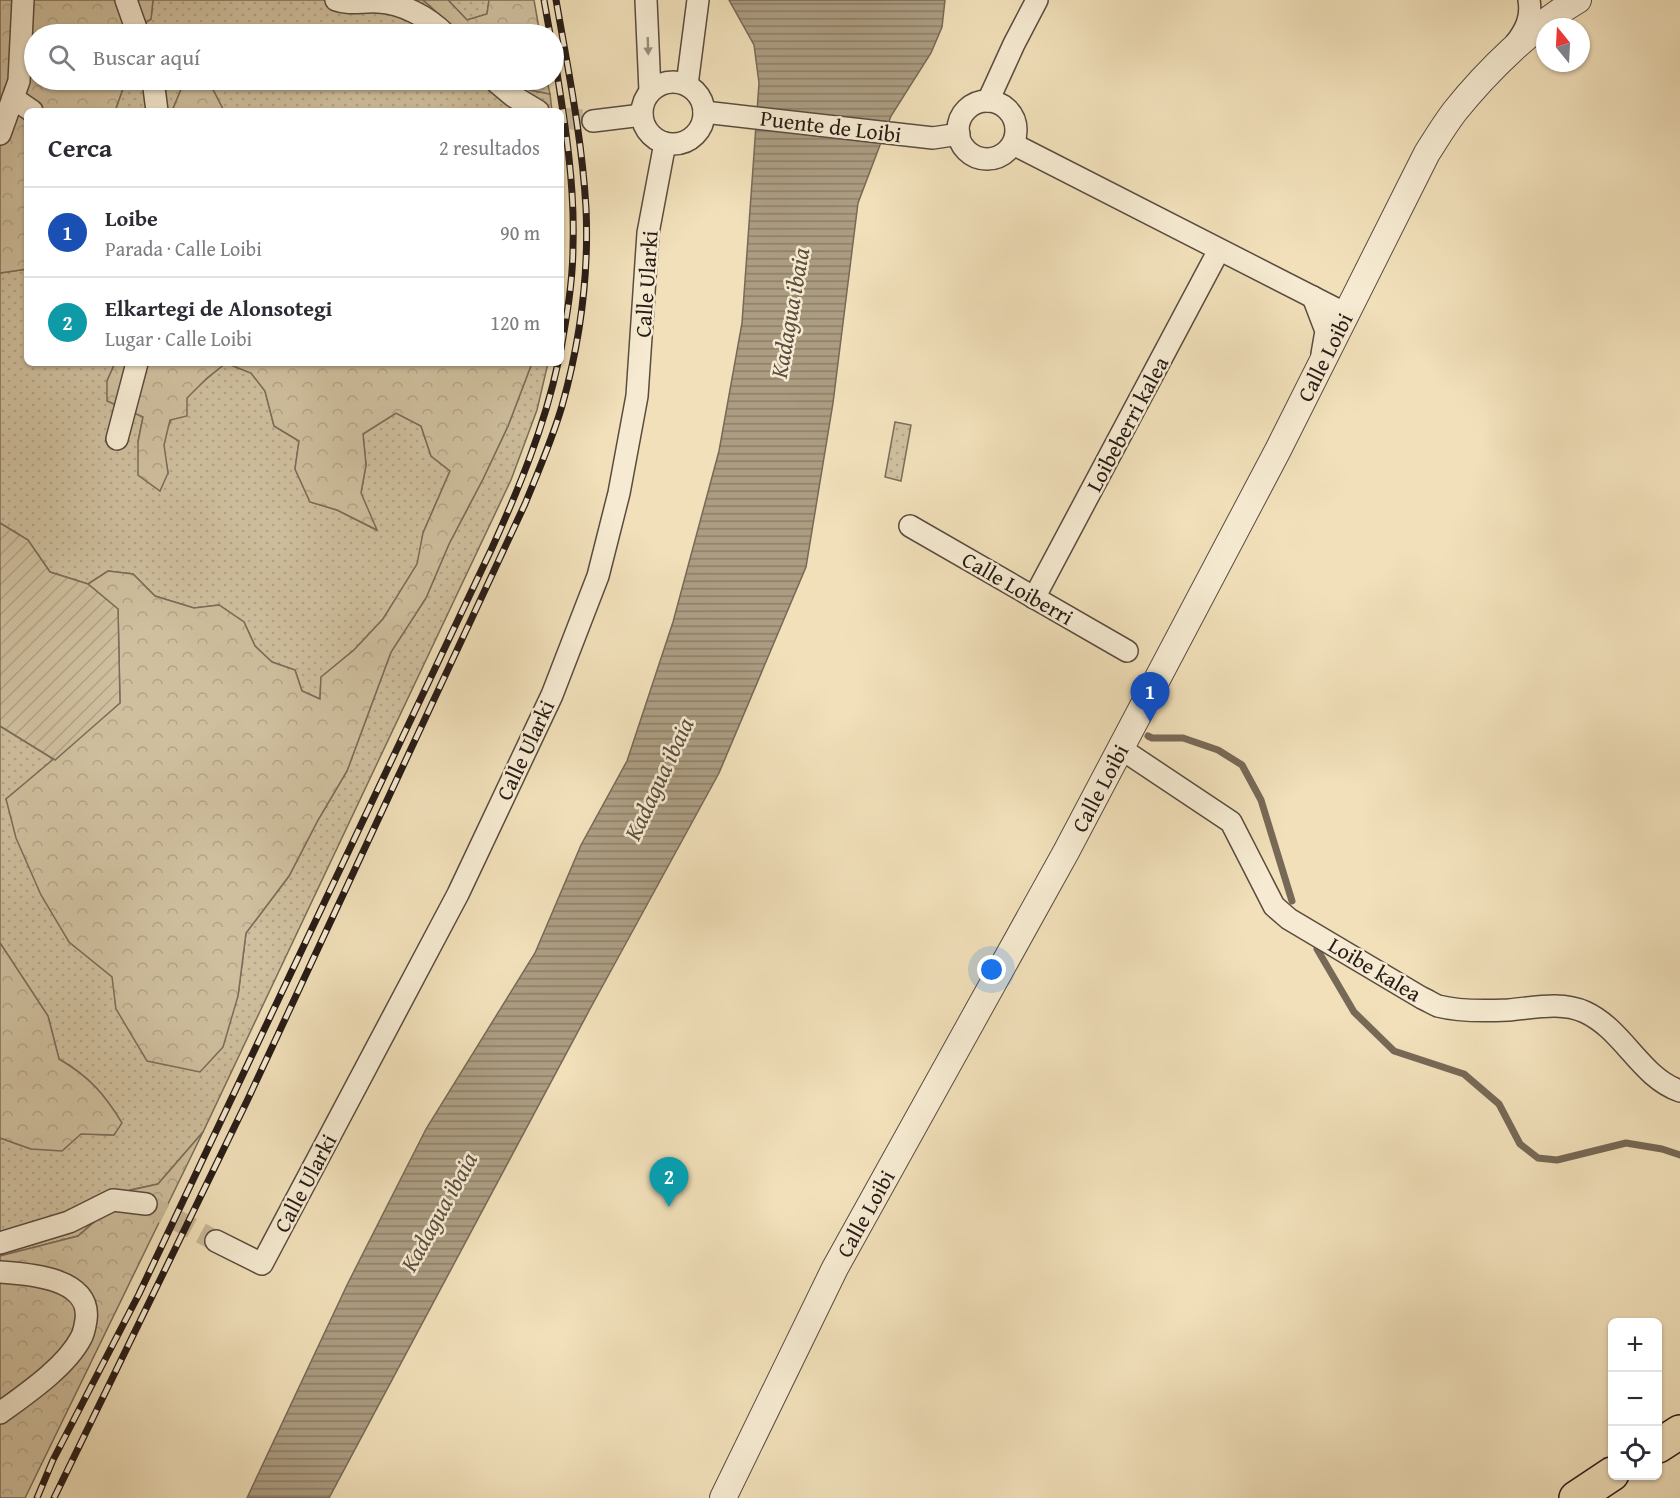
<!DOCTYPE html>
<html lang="es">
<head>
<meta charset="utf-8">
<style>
	body { margin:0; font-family:"Gentium Book Plus",serif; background:#f7f7f7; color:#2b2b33 }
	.controls { position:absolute; right:18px; bottom:18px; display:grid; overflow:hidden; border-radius:9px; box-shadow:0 2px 4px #0004 }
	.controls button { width:54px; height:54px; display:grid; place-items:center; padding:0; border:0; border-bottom:2px solid #e1e1e2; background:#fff; color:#2b2b33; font:30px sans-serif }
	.compass { position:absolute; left:1536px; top:18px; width:54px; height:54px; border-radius:50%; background:#fff; box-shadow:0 2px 4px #0004; rotate:342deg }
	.you { position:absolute; left:992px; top:970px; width:21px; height:21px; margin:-15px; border:4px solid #fff; border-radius:50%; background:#1a73e8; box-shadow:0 0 0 9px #1a73e833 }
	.badge { display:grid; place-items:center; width:39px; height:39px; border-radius:50%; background:#0b8043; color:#fff; font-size:20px; font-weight:700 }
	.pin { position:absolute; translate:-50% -50px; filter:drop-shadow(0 2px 3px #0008) }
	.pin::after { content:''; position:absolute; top:32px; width:21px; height:18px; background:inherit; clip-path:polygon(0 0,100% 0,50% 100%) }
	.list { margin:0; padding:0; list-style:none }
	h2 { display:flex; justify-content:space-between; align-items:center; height:78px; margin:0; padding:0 24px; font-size:26px }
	h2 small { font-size:20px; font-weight:400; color:#7c7c81 }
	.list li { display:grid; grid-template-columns:39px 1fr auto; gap:18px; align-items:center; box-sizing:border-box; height:90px; padding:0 24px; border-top:2px solid #e1e1e2 }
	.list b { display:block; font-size:22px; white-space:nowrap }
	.list p { margin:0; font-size:20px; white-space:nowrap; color:#7c7c81 }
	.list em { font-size:20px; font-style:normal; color:#7c7c81 }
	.icon { flex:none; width:33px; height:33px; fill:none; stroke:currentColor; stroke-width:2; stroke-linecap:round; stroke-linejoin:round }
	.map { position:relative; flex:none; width:1680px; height:1498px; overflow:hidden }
	.search { position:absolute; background:#fff; box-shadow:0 2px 4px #0004; left:24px; top:24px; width:540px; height:66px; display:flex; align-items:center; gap:15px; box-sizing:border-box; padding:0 21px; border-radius:33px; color:#7c7c81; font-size:22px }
	.panel { position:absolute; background:#fff; box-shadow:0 2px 4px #0004; left:24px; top:108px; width:540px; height:258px; border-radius:9px }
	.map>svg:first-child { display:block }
	.grass { fill:url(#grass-dots); stroke:#7b6d5a; stroke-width:1.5 }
	.forest { fill:url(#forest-crowns); stroke:#7b6d5a; stroke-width:1.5 }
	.garden { fill:url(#garden-furrows); stroke:#7b6d5a; stroke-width:1.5 }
	.water { fill:url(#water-rules); stroke:#776957; stroke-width:1.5 }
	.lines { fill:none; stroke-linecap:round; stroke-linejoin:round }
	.stream { stroke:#776957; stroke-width:7 }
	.minor-tunnel { stroke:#c9b999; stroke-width:21; stroke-dasharray:21 10; stroke-linecap:butt }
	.minor-casing { stroke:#5a4c3f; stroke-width:24 }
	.tertiary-casing { stroke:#5a4c3f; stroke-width:28 }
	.motorway-casing { stroke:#271b16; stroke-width:36 }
	.minor { stroke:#f6ebd2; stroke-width:21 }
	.tertiary { stroke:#f6ebd2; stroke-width:26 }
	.motorway { stroke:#f1e0ba; stroke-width:33 }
	.rail-casing { stroke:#271b16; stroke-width:7 }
	.rail { stroke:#f6ebd2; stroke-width:4.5; stroke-dasharray:14; stroke-linecap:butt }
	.oneway { fill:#998d7d }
	.labels { text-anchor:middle; stroke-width:5; stroke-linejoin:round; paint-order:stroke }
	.street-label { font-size:22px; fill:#271b16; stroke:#f6ebd2 }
	.water-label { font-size:24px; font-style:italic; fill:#5c4f41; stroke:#f6ebd2 }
</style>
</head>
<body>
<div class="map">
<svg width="1680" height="1498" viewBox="0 0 1680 1498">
	<defs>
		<pattern id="grass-dots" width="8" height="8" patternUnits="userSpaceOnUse" patternTransform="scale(1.5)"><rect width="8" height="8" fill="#cfbf9e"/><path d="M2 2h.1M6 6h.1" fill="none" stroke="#b2a487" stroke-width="1.8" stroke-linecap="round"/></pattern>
		<pattern id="forest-crowns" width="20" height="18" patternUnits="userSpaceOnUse" patternTransform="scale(1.5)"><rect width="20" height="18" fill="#cfbf9e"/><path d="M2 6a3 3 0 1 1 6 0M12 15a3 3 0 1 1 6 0" fill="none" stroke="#b2a487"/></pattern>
		<pattern id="garden-furrows" width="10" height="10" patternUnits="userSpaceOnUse" patternTransform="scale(1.5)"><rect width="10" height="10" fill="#cfbf9e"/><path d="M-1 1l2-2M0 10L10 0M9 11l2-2" fill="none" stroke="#b2a487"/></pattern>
		<pattern id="water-rules" width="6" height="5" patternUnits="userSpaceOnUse" patternTransform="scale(1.5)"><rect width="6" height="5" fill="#ac9d82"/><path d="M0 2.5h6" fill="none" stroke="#8c7f69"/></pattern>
	</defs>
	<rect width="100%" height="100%" fill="#f1e0ba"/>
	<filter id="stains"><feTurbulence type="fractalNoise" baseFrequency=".00333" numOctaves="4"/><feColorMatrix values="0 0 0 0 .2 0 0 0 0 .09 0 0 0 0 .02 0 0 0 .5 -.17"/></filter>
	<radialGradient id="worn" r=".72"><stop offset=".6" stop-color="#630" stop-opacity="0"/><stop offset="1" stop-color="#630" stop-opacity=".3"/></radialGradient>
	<!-- grass -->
	<g class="grass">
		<path d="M153,0H423L461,34H134V30L151,19Z"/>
		<path d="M448,0H489L487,14L467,20Z"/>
		<path d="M126,80H185L172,111H115Z"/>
		<path d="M208,80H515L530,90L550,94L552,111H224Z"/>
		<path d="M27,269V363H115L107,381L143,417L138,442L168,473C167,464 163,453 164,444C166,410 201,383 226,363L251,373L265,391L274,426L299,441L295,469L310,502L337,510L376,530L361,493L366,465L363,434L396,413L421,426L431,456L450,471L423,533L418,564L383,619L354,650L321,677L320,699L302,691L295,670L272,662L255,646L244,622L219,605L194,608L155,596L133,574L108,571L88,584L50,572L28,540L0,523V273Z"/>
		<path d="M532,363H548L537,410L511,480L203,1132L158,1184L130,1190L78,1236L0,1256V1138L31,1149L81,1134L114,1135L121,1123C105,1094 88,1076 59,1059L48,1016L0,943V726L55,760L6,799L69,942L113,977L116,1009L238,996L246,933L289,876L318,820L347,771L391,652L426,598L449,544L483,479L508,426Z"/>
		<path d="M895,422L911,425L901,481L885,477Z"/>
	</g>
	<!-- forest -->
	<g class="forest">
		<path d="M0,0H153L151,19L134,30V34H34V80H126L115,111H27V269L0,273Z"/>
		<path d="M423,0H448L467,20L487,14L489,0H534L540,34H461Z"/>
		<path d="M185,80H208L224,111H172Z"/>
		<path d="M515,80H547L550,94L530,90Z"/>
		<path d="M115,363H532L508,426L483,479L449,544L426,598L391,652L347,771L318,820L289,876L246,933L238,996L223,1047L200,1072L147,1061L116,1009L112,977L69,942L41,895L16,838L6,799L120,703L118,609L88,584L108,571L133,574L155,596L194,608L219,605L244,622L255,646L272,662L295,670L302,691L320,699L321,677L354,650L383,619L417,564L423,533L450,471L431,456L421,426L396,413L363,434L366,465L361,493L377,530L337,510L310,502L295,469L299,441L274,426L265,391L251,373L226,363L207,378L187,398V416L170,420L164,445L168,473L160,491L138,475V442L143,417L107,401V381Z"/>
		<path d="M0,943L48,1016L59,1059C88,1076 104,1093 122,1123L114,1135L81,1134L62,1151L31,1149L0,1138Z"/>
		<path d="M203,1132L25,1498H0V1256L78,1236L131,1190L158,1184Z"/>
	</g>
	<!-- garden -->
	<path class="garden" d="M0,523L28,540L50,572L88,584L118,609L120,703L55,760L0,726Z"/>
	<!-- water -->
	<path class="water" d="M729,0H945L942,27L931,53L891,116L858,203L833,403L806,567L719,773L590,1009L329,1498H247L347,1285L426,1129L535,953L581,845L627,761L673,622L719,451L742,323L759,83L754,45Z"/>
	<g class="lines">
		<!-- stream -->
		<g class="stream">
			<path d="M1148,736L1152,738H1183L1218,750L1242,765L1261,800L1292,901"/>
			<path d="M1317,949L1354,1012L1394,1051L1464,1074L1499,1104L1520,1144L1538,1158L1557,1160L1626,1143L1662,1149L1680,1155"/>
		</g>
		<!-- minor-tunnel -->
		<g class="minor-tunnel">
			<path d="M561,118L593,121"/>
			<path d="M146,1204L216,1241"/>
		</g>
		<defs>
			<g id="minor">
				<path d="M126,0L138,34"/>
				<path d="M336,0C349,5 363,1 378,2C402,3 428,17 445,34"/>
				<path d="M646,0L650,91"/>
				<path d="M1515,44C1526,30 1532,17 1529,0"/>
				<path d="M153,80L157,111"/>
				<path d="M494,80L513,96L538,111"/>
				<circle cx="673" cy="113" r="31"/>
				<path d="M687,85L698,0"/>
				<path d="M13,98L32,111"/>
				<path d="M988,101L1014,44L1037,0"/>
				<circle cx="987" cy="130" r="29"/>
				<path d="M704,112L933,138L959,134"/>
				<path d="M593,121L642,115"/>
				<path d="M0,134L19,81L23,0"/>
				<path d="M1013,144L1346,314"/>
				<path d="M1313,297L1326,331L1322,354"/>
				<path d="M117,439L137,363"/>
				<path d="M910,526L1127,651"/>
				<path d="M1034,598L1219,250"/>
				<path d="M1120,748L1231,822L1274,906L1289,919L1422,998C1427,1000 1433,1004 1438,1006C1457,1011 1488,1011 1508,1010C1533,1008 1561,1001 1585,1012C1624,1030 1640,1077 1680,1091"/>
				<path d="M216,1241L262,1264L458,894L552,695L598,576L619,493L637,396L648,233L665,143"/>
				<path d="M0,1243L69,1222L113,1200L146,1204"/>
				<path d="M0,1272C29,1274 92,1278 86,1320C85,1326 84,1333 81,1338C66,1367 26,1394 0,1413"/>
			</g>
			<g id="tertiary">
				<path id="s1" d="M723,1498L835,1268L1066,852L1278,450L1427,153C1436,139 1445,124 1455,111C1488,70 1533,26 1578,0"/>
			</g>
			<g id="motorway">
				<path d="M1658,1446L1680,1432"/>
				<path d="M1576,1498L1612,1474"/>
			</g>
		</defs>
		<!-- minor casing -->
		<use href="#minor" class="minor-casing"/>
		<!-- tertiary casing -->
		<use href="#tertiary" class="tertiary-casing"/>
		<!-- motorway casing -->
		<use href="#motorway" class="motorway-casing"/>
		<!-- minor -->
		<use href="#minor" class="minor"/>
		<!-- tertiary -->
		<use href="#tertiary" class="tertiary"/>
		<!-- motorway -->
		<use href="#motorway" class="motorway"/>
		<defs>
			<g id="rail">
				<path d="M544,0L550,34"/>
				<path d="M554,54C564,117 575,181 573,245C573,280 567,315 561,349"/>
				<path d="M37,1498L53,1460L139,1294L492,548C519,488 544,428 558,363"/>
				<path d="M54,1498L247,1101L525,504C538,472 552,440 562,406C580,342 589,274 586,208C582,138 568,69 556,0"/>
			</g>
		</defs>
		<!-- rail casing -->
		<use href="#rail" class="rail-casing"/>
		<!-- rail -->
		<use href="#rail" class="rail"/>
	</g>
	<!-- one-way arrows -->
	<defs><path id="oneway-solid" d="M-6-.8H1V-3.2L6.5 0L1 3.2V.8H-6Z" transform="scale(1.5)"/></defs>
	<use class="oneway" href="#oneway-solid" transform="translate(648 46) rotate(88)"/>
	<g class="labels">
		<!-- street labels -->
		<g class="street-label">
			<text transform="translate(831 126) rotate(7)" y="8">Puente de Loibi</text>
			<text transform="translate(646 284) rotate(-86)" y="8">Calle Ularki</text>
			<text dy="8" stroke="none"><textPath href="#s1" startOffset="1290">Calle Loibi</textPath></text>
			<text transform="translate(1127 424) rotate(-62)" y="8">Loibeberri kalea</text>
			<text transform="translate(1018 588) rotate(30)" y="8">Calle Loiberri</text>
			<text transform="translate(525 750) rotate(-65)" y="8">Calle Ularki</text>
			<text dy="8" stroke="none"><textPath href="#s1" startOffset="804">Calle Loibi</textPath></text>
			<text transform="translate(1375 969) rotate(31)" y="8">Loibe kalea</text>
			<text transform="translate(305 1183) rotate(-62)" y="8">Calle Ularki</text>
			<text dy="8" stroke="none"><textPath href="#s1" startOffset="318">Calle Loibi</textPath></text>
		</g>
		<!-- water labels -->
		<g class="water-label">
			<text transform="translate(790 313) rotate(-80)" y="8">Kadagua ibaia</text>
			<text transform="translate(659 779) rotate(-65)" y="8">Kadagua ibaia</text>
			<text transform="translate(439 1212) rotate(-61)" y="8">Kadagua ibaia</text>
		</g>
	</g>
	<rect width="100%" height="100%" filter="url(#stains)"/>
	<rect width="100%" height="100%" fill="url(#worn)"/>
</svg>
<div class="controls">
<button>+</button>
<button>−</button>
<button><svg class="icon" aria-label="locate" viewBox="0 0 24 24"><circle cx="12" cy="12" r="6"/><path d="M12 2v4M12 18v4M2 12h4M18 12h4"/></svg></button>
</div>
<svg class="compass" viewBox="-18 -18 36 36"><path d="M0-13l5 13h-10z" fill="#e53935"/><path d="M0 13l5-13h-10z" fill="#7c7c81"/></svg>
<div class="you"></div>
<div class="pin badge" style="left:1150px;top:722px;background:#1a4fb4">1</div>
<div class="pin badge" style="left:669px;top:1207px;background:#0f9aa8">2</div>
<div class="search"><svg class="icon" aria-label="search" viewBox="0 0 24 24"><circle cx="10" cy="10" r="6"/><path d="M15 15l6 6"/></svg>Buscar aquí</div>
<section class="panel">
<h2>Cerca<small>2 resultados</small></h2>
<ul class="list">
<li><span class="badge" style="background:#1a4fb4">1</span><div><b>Loibe</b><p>Parada · Calle Loibi</p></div><em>90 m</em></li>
<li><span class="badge" style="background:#0f9aa8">2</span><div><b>Elkartegi de Alonsotegi</b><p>Lugar · Calle Loibi</p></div><em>120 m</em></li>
</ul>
</section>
</div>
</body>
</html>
